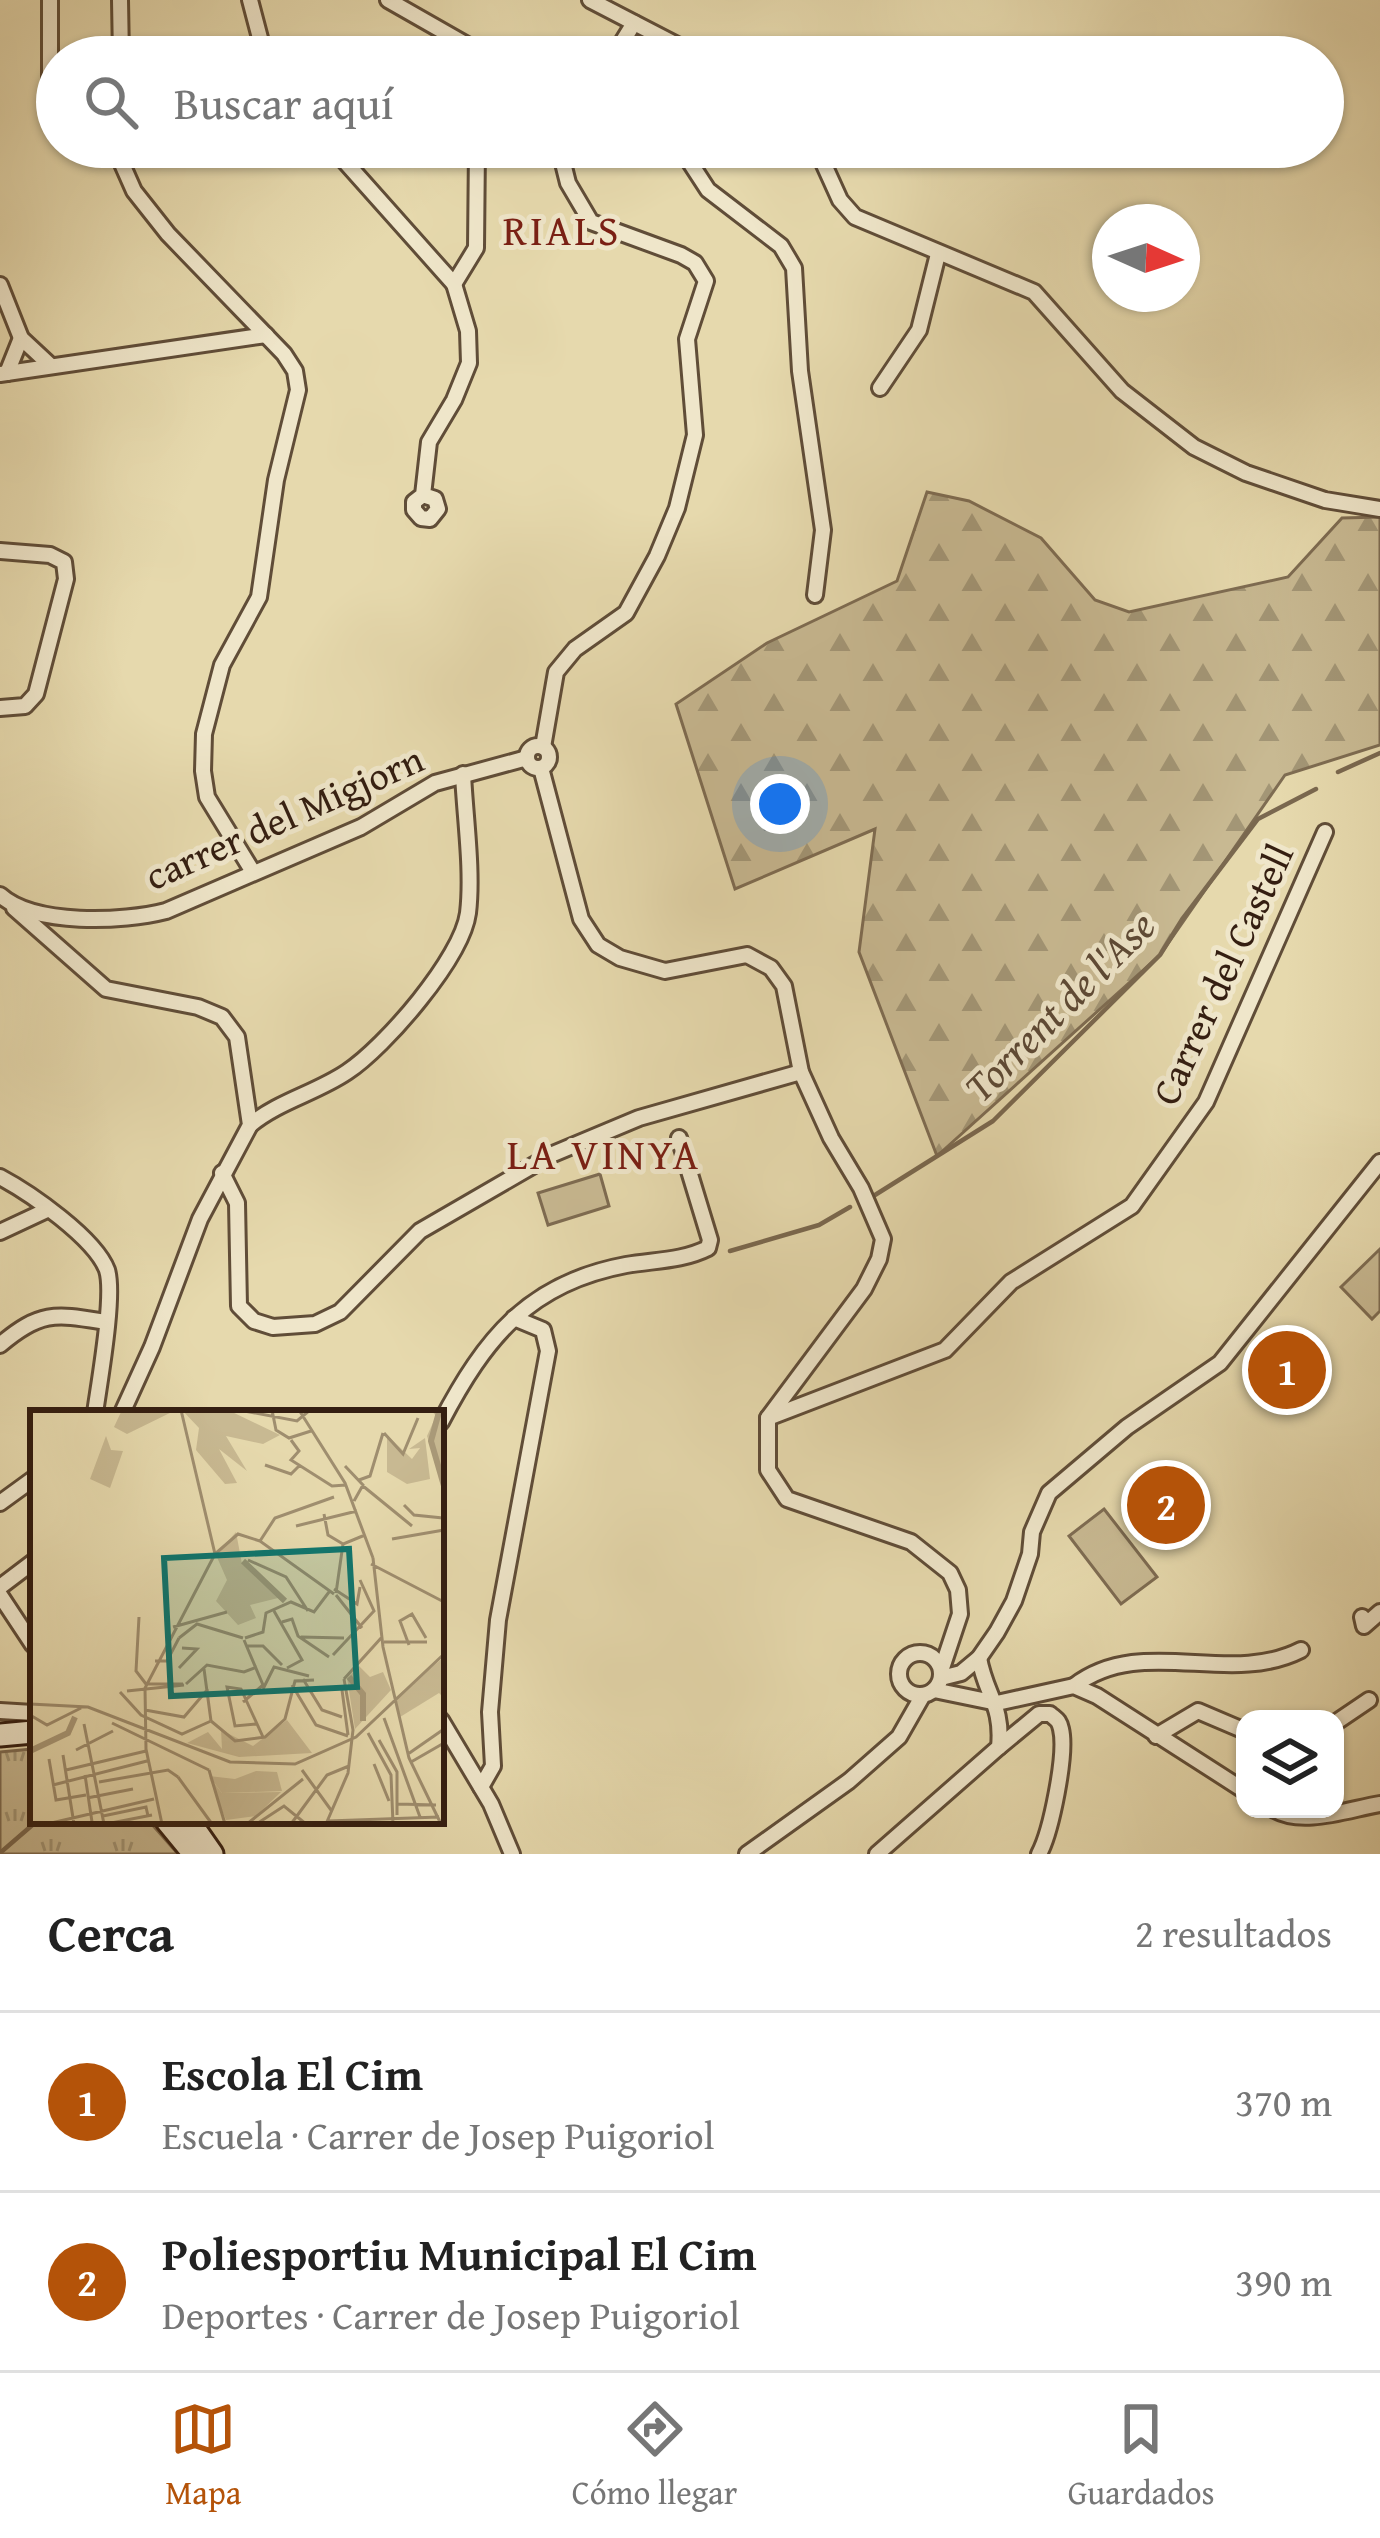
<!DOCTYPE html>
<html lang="es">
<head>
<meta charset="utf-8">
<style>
	body { margin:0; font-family:"Gentium Book Plus",serif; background:#f6f6f6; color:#222 }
	.controls { position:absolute; right:36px; bottom:36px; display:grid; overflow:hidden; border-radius:24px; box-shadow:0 3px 9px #0004 }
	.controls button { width:108px; height:108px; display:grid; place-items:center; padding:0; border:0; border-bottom:3px solid #e0e0e0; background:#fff; color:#222; font:60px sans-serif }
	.compass { position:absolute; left:1092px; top:204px; width:108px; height:108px; border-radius:50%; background:#fff; box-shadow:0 3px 9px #0004; rotate:93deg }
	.you { position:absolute; left:780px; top:804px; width:42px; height:42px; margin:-30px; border:9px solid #fff; border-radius:50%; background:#1a73e8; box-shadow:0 0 0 18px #1a73e833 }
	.badge { display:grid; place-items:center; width:78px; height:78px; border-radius:50%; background:#b45309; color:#fff; font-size:39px; font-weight:700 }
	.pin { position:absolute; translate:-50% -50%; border:6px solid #fff; box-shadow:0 3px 12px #0006 }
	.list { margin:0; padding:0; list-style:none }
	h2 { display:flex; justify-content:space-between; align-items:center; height:156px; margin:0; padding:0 48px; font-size:51px }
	h2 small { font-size:39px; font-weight:400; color:#767676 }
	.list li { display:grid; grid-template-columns:78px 1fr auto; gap:36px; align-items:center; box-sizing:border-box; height:180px; padding:0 48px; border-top:3px solid #e0e0e0 }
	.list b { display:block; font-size:45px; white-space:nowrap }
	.list p { margin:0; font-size:39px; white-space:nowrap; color:#767676 }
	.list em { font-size:39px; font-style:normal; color:#767676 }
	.icon { flex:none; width:66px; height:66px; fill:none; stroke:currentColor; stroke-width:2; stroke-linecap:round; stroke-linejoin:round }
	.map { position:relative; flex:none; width:1380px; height:1854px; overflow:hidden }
	.search { position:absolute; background:#fff; box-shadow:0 3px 9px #0004; left:36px; right:36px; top:36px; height:132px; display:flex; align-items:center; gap:30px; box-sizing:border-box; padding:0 42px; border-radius:66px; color:#767676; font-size:45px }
	.sheet { height:516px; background:#fff }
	nav { display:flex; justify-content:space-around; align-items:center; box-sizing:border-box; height:168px; border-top:3px solid #e0e0e0; background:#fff; font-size:33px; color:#767676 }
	nav a { display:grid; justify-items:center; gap:6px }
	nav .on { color:#b45309 }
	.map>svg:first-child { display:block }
	.grass { fill:url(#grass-tufts); stroke:#7e6c52; stroke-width:3 }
	.forest { fill:url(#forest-firs); stroke:#7e6c52; stroke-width:3 }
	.garden { fill:#c8b992; stroke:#7e6c52; stroke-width:3 }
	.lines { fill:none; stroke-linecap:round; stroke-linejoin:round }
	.stream { stroke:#7a684f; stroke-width:4.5 }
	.street-casing { stroke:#604d38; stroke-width:20 }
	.secondary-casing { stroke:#341e11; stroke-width:27 }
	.street { stroke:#efe6ca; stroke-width:14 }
	.secondary { stroke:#efe6ca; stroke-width:21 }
	.labels { text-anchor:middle; stroke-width:10; stroke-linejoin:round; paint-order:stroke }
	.street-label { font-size:39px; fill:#341e11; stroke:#efe6ca }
	.neighbourhood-label { font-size:42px; letter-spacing:3px; fill:#7a1f14; stroke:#efe6ca }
	.water-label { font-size:42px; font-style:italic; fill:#5d4935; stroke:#efe6ca }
	.inset-river { fill:none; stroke:#a99978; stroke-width:6 }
	.inset-road { fill:none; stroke:#9f8e6f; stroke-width:3 }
	.view { fill:#0f766e; fill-opacity:0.15; stroke:#0f766e; stroke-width:6 }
	.inset-edge { fill:none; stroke:#341e11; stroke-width:6 }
</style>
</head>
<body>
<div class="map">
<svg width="1380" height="1854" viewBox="0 0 1380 1854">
	<defs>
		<pattern id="grass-tufts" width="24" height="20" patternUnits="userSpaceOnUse" patternTransform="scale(3)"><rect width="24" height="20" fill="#c8b992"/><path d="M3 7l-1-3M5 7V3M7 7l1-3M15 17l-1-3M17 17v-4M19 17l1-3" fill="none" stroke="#a39676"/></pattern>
		<pattern id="forest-firs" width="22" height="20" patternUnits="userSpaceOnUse" patternTransform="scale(3)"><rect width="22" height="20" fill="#c8b992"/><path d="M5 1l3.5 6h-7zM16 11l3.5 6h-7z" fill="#a39676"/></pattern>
	</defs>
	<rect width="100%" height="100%" fill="#e6d9ad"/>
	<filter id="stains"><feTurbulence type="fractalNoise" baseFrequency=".00167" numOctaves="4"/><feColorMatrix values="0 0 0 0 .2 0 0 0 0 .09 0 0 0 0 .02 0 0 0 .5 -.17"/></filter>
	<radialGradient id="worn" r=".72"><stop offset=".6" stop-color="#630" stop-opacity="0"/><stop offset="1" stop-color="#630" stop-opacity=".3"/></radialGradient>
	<!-- grass -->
	<path class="grass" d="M33,1749V1821H149L178,1854H0V1752Z"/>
	<!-- forest -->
	<path class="forest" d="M927,492L969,501L1041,538L1095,600L1129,612L1288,577L1342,518L1380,517V745L1285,775L1160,955L937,1156L859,952L875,829L735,889L676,704L767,643L897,581Z"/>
	<!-- garden -->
	<g class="garden">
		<path d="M600,1174L609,1206L548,1225L538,1193Z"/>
		<path d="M1380,1249V1311L1372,1319L1341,1287Z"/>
		<path d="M1104,1509L1157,1577L1121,1604L1069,1536Z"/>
	</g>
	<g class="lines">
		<!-- stream -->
		<g class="stream">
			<path d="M1338,772L1380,753"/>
			<path d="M875,1195L993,1121L1160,955L1183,918L1258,819L1316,789"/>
			<path d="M730,1251L819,1225L850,1207"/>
			<path d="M0,1853L37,1821"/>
		</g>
		<defs>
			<g id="street">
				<path d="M50,0V81L57,94"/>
				<path d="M120,0L121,57"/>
				<path d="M250,0L265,57"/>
				<path d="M388,0L488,57"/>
				<path d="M590,0L700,57"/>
				<path d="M613,57L634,23"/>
				<path d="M332,147L454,284L476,248L477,147"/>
				<path d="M680,147L708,190L781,246L794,268L800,371L823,530L815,595"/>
				<path d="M816,147L840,200L855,217L1034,292L1122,391L1194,447L1246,473L1325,500L1380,509"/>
				<path d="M115,148L134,191L168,234L284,354L295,371L298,390L276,480L259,597L222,665L204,734L203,771L207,797L253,872"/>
				<path d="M0,285L21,338L50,365"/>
				<path d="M7,373L21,338"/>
				<path d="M0,374L266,335"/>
				<path d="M880,388L919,330L938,254"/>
				<path d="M423,495L414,502V510L421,518L430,519L438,509L435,499L423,495L429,442L454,400L469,363L468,331L454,284"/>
				<path d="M0,551L50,555L64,562L66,579L36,694L25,706L0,708"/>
				<circle cx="538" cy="757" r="11"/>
				<path d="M543,747L556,672L575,649L626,613L657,556L677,508L695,435L687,339L706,281L695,263L681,255L591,222L568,183L559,147"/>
				<path d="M541,768L581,919L598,945L620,958L665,971L747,955L771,968L784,986L801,1072L831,1138L861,1188L883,1239L879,1259L864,1289L768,1418V1470L787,1499L911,1542L950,1573L958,1590L960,1614L941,1671"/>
				<path d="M0,895C34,926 123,922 166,911L361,827L435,783L527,758"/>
				<path d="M14,908L106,989L198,1007L222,1017L237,1037L250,1125L200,1219L152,1347L122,1413"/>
				<path d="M250,1125C279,1101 316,1093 347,1072C385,1047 462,958 468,913C473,871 465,817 463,774"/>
				<path d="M222,1173L237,1203L239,1306L254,1321L273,1327L315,1324L340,1312L420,1231L553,1154L639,1118L801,1072"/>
				<path d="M0,1177C30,1193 95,1238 107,1270C115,1295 99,1384 95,1413"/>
				<path d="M0,1232L47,1210"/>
				<path d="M0,1345C41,1310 56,1314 106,1322"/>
				<path d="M768,1418L945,1350L1011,1282L1132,1206L1206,1102L1325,832"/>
				<path d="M441,1422C485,1338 529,1283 626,1265C655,1260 682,1261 708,1248L710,1240L679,1138"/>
				<path d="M0,1503L33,1479"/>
				<path d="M0,1587L33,1562"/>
				<path d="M0,1595L33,1645"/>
				<path d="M1362,1617L1364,1626L1380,1612"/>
				<circle cx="920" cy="1674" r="21"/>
				<path d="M941,1678L961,1673L979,1658L997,1632L1014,1601L1030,1554L1032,1532L1049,1493L1127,1427L1220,1363L1380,1162"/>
				<path d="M1074,1686C1142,1634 1228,1687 1301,1650"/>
				<path d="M934,1690L997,1703L1074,1686L1097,1696L1245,1791"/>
				<path d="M0,1711L33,1713"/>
				<path d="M441,1720L491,1804L512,1854"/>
				<path d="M1335,1723L1369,1700"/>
				<path d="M1156,1736L1198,1711L1245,1731"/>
				<path d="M999,1747L1039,1714H1050C1057,1720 1059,1720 1061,1729C1067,1754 1051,1832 1039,1854"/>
				<path d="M481,1787L493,1766L490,1712L498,1620L548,1351L543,1330L514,1318"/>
				<path d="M1273,1809C1302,1827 1349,1809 1380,1804"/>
				<path d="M747,1854L849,1781L899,1737L923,1695"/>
				<path d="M877,1854L999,1747C1003,1705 986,1696 979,1658"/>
			</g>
			<g id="secondary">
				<path d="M0,1735L33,1732"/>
				<path d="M167,1821L194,1854"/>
				<path d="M189,1821L212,1854"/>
			</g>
		</defs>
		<!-- street casing -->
		<use href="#street" class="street-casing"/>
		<!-- secondary casing -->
		<use href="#secondary" class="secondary-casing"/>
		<!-- street -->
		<use href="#street" class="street"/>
		<!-- secondary -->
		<use href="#secondary" class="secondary"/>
	</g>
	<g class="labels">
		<!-- street labels -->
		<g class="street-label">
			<text transform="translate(284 817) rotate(-24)" y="14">carrer del Migjorn</text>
			<text transform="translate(1222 974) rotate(-65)" y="14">Carrer del Castell</text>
		</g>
		<!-- neighbourhood labels -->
		<g class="neighbourhood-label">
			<text x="562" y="245">RIALS</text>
			<text x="604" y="1169">LA VINYA</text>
		</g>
		<!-- water labels -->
		<g class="water-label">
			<text transform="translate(1059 1006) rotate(-45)" y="15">Torrent de l'Ase</text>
		</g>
	</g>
	<!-- overview -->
	<g transform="translate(30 1410)">
		<rect width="414" height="414" fill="#e6d9ad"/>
		<path d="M92,0H146L97,24L84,17ZM357,25L382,49L390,38L379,39L395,28L400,69L377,74L357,62ZM76,26L81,40L93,41L80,78L60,69ZM414,247V288L409,283L370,307L366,287ZM329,256L340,267L353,262L361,280L325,319L317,268ZM257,310L282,343L209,347L157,333L178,322L192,339L191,320L223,336ZM226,361L247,362L252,381L192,383L179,366L205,369Z" fill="#c8b992"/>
		<path d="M152,0H198L250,25L233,34L196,26L217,61L189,39L207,73L195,74L166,40L169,18ZM401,0H414V79L397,26L406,6ZM206,122L212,154L252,187L220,195L226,208L208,215L186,191L197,170L186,145Z" fill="#c8b992"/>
		<path d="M179,367L192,383L251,382L226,406L196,410Z" fill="#c8b992"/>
		<path class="inset-river" d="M409,2L401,31L414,76M213,151L255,191M319,267L333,284V311M0,341L38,323L45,307"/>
		<path class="inset-road" d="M209,0L267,11L280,0M242,0L246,20L259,28L281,21M269,0L315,73L343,148M354,23L373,44L388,8M261,30L269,41L261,50L302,76L316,75M235,55L261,64L270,55M315,56L333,75L324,91M329,70L340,66L353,23M333,76L382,116M374,95L384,105L413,108M294,104L298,125L313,134M266,116L327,101M362,129L414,120M230,131L245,108L304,87M185,144L208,124L230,131L304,184M343,148L353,237L379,348L411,414M218,150L256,167L278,201M341,154L414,192M304,179L327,194L330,177M306,183L313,134L335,125M306,185L332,218M244,201L272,250L257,258M109,207L106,261L116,274M252,212L262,209L268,226L299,247M143,217L197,202M271,227L314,228M149,228L167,214L213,228M215,228L233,222L236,203L261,192L284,202L299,182M354,232H397M379,235L370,211L382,204L396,228M216,236H233L252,255M303,245L344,201L330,170M125,251H137L149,228M149,258L167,239L152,238M174,259L181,311M273,269L292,300L312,307M314,269L352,227M116,274H153M156,274L177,255L214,262L227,257M262,275L286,315L318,326M233,279L244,257L279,266M312,280L318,325M97,281L154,275M90,282L111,305L152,324L181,311M213,292L233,275L214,230M0,294L58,297L200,352L265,354L326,327L414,244M115,300L154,307L178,279M0,305L17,315L51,298M354,308L390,407M181,311L205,331L235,327L255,309L265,271L284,270M82,313L179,360M54,314L74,414M227,314L205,316L197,277L211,279L233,327M338,323L361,365L363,414M349,330L367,362V405M46,340L83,321M378,344L414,319M33,345L44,414M19,349L26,390L56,385M381,352L414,333M344,354L359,391M36,360L116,341M179,360L195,414M272,360L301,400M55,365L62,412M148,367L182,414M69,372L138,360L148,367M23,375L117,351M57,388L103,379M368,394L406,395M73,406L116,397L118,406M298,411L409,407M228,413L254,396L276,414M17,414L124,389M76,414L122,405M132,414L116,339L115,278L185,144L151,0M217,414L273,369M261,414L297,365L319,356M296,414L318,363L323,320L314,269"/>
		<path class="view" d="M319,139L327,277L141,286L134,148Z"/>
		<rect width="414" height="414" class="inset-edge"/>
	</g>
	<rect width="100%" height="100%" filter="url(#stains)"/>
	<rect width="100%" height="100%" fill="url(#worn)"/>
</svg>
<div class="controls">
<button><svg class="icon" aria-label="layers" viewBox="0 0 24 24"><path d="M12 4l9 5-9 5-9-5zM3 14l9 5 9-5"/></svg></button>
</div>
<svg class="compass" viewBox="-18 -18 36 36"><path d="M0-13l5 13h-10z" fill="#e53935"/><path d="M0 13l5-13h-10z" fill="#767676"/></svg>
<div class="you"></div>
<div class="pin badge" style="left:1287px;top:1370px">1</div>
<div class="pin badge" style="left:1166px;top:1505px">2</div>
<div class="search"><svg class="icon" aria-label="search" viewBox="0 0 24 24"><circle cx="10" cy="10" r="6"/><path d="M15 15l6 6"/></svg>Buscar aquí</div>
</div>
<section class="sheet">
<h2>Cerca<small>2 resultados</small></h2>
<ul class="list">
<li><span class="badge">1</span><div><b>Escola El Cim</b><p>Escuela · Carrer de Josep Puigoriol</p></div><em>370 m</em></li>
<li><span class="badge">2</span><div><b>Poliesportiu Municipal El Cim</b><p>Deportes · Carrer de Josep Puigoriol</p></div><em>390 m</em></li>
</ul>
</section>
<nav>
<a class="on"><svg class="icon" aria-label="map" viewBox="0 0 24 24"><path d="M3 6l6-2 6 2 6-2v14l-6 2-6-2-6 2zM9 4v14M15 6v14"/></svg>Mapa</a>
<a><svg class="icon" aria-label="directions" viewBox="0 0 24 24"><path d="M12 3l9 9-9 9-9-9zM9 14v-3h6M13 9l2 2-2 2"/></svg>Cómo llegar</a>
<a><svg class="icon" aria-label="saved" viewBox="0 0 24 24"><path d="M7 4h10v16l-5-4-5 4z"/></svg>Guardados</a>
</nav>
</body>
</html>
